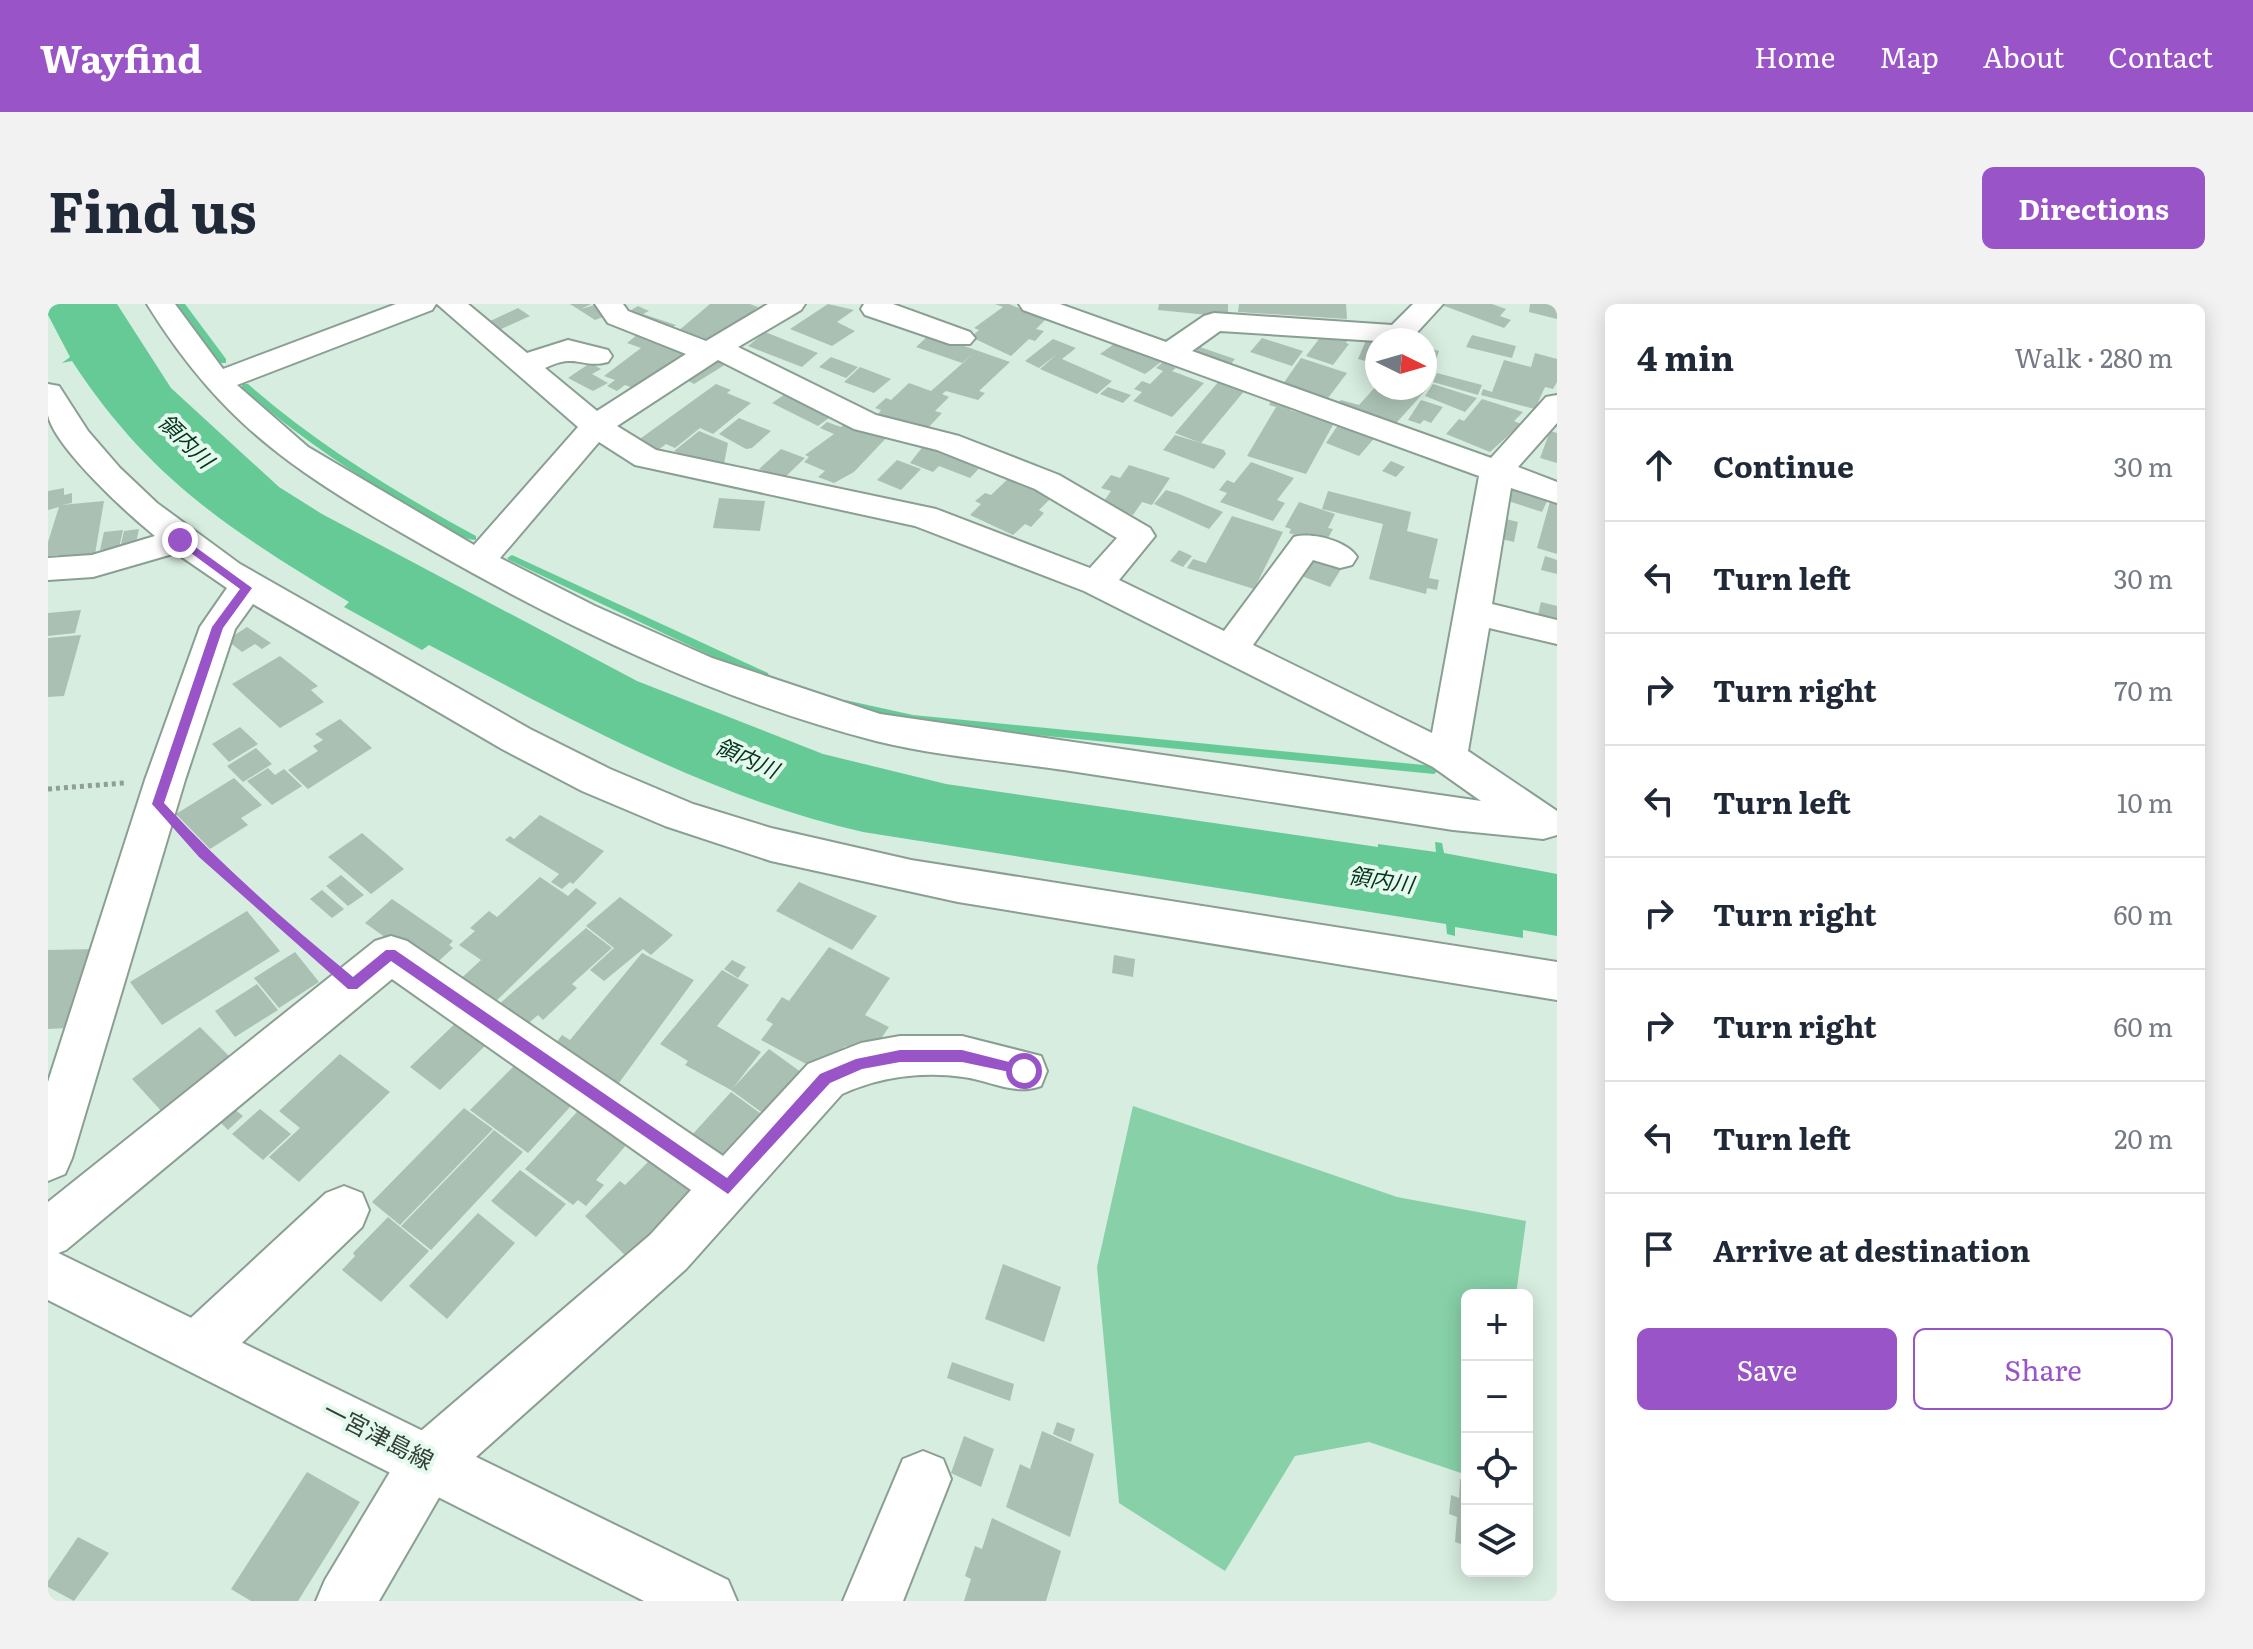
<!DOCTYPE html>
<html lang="en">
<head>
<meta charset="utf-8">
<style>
	body { margin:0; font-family:Literata,"Noto Sans JP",serif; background:#f2f2f3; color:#1f2937 }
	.controls { position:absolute; right:24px; bottom:24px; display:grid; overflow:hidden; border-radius:12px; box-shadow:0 4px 20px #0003 }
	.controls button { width:72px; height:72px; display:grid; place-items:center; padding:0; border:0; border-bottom:2px solid #e0e1e3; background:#fff; color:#1f2937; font:40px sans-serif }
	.compass { position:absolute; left:1317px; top:24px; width:72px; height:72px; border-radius:50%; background:#fff; box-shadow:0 4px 20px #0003; rotate:95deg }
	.stop { position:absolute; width:24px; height:24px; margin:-18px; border:6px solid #9954c8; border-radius:50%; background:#fff }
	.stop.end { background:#9954c8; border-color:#fff; box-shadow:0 2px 8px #0008 }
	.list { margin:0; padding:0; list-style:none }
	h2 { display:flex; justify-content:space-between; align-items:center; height:104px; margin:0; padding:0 32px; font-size:34px }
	h2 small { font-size:26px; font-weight:400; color:#747a83 }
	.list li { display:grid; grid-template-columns:52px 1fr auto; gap:24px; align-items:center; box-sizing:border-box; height:112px; padding:0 32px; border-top:2px solid #e0e1e3 }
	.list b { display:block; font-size:30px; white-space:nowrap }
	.list em { font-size:26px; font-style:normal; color:#747a83 }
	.actions { display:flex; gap:16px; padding:24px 32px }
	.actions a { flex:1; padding:18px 0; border:2px solid #9954c8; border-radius:12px; text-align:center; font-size:28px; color:#9954c8 }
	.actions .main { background:#9954c8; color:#fff }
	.icon { flex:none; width:44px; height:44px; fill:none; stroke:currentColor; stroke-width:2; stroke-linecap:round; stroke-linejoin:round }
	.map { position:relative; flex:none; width:1509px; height:1297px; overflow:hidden; border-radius:12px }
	header { display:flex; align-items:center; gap:48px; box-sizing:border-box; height:112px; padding:0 40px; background:#9954c8; color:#fff }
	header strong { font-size:38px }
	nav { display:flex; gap:44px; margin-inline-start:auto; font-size:28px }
	.intro { display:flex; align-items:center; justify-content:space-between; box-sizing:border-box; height:192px; padding:0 48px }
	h1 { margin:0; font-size:56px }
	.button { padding:20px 36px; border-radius:12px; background:#9954c8; color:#fff; font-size:28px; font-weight:700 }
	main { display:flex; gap:48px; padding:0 48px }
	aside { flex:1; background:#fff; border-radius:12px; box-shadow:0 4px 20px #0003 }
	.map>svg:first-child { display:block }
	.green { fill:#87d0a8 }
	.water { fill:#66ca97 }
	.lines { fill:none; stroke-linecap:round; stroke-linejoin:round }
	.stream { fill:#66ca97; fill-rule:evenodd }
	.building { fill:#aac0b3 }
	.minor-casing { stroke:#8a9f93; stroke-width:4 }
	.major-casing { stroke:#8a9f93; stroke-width:4 }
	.path { stroke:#8f9f95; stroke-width:5; stroke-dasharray:4 4; stroke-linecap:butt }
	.minor { fill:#fff; fill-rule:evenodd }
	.major { fill:#fff; fill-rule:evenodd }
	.route { fill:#9954c8 }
	.labels { text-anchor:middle; stroke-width:8; stroke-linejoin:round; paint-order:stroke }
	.water-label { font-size:22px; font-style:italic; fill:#05321e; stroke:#e4faed }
	.near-street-label { font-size:24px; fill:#363f3a; stroke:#e4faed }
</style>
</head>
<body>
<header>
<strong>Wayfind</strong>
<nav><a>Home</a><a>Map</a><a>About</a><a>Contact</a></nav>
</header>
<div class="intro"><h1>Find us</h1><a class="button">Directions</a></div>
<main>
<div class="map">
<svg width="1509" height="1297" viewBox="0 0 1509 1297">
	<rect width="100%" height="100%" fill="#d7eddf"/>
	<!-- green -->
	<path class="green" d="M1085,802L1349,893L1478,917L1468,991H1419V1171L1321,1138L1247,1152L1177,1267L1071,1199L1049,963Z"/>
	<!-- water -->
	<path class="water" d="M0,0H69L123,84L231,183L274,210L589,377L775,450L898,480L1330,543V540L1388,548L1387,538L1394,539L1396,549L1509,570V632L1475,626V634L1407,623V632L1399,630L1398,620L815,528C660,493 521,414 381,341L374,346L296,303L301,298C183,227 101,175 24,57L14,59L22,53L0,11Z"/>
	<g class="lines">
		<!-- stream -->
		<g class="stream">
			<path d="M129,0H137L178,55V59H172Z"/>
			<path d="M194,80H200C270,141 347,188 428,232V236C414,236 396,222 384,215C316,177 252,135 194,84Z"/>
			<path d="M464,251L720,369L721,372L720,375H712L461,256L459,254Z"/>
			<path d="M797,396L865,411L1386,462L1391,466L1386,470L865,419L793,403L792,400Z"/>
		</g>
	</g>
	<!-- building -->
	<g class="building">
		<path d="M522,0H543L533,5L550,0L562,10L547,16Z"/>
		<path d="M662,0H702L710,3L663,40L629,28Z"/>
		<path d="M780,0L806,6L789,18L807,27L784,42L742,25Z"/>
		<path d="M947,0H961L998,15L988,25L996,27L987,37L981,35L963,52L923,33L931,26L926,24L955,3Z"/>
		<path d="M1111,0H1180V13L1110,6Z"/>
		<path d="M1191,0H1298L1299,15L1190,8Z"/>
		<path d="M1391,0H1444L1458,5L1452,12L1463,16L1456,24Z"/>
		<path d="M1482,0H1509V15L1481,8Z"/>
		<path d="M590,2L601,7L595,10L628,21L615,29L575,11Z"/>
		<path d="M470,4L482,12L451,26L440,18Z"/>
		<path d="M717,28L770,49L754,63L700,42Z"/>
		<path d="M590,30L639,47L590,86L577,81L569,87L559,82L567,76L556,72L593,44L579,39Z"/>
		<path d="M882,30L962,58L931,87L937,89L930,96L898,87L894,90L901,93L887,107L894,109L879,125L827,115L833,106L827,104L838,94L843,96L861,79L883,87L925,50L914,59L868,43Z"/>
		<path d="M1274,31L1301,34L1298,39L1301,40L1285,61L1258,52Z"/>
		<path d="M1424,31L1468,42L1464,54L1418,43Z"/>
		<path d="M1320,32L1329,35V60L1310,55Z"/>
		<path d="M1214,34L1255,47L1244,62L1202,48Z"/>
		<path d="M1005,35L1028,44L1014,55L1064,77L1049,90L992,65L1009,50L991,64L977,57Z"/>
		<path d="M1069,38L1113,58L1097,70L1052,50Z"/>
		<path d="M1143,40L1187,55L1176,68L1132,52Z"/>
		<path d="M1377,43L1391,47L1383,69L1377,68Z"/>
		<path d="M1487,49L1509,55V78L1505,85L1497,83L1487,105L1433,91L1435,85L1444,88L1456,56L1483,63Z"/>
		<path d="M669,50L683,57L646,80L632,72Z"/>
		<path d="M783,53L810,63L798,74L771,63Z"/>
		<path d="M1253,54L1299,69L1274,102L1235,80Z"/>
		<path d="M1115,58L1128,64L1124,67L1156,79L1124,113L1085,97L1094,88L1086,85L1094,77L1102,80L1115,67L1108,64Z"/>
		<path d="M542,59L553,65L544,70L560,79L545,87L520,74Z"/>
		<path d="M812,63L843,75L826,89L796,78Z"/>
		<path d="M1389,69L1434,81L1430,91L1385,78Z"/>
		<path d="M1172,76L1198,85L1153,139L1127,129Z"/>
		<path d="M668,80L683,86L679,89L703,99L665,130L652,124L627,144L618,140L610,146L589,137Z"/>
		<path d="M1385,80L1429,94L1417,108L1377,92Z"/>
		<path d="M1329,81V84L1378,86L1341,127L1285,104L1293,96L1311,101Z"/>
		<path d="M1060,83L1083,91L1075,99L1052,90Z"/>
		<path d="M743,86L789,108L770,122L724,99Z"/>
		<path d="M1225,94L1246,100L1242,106L1286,119L1258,170L1199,152L1228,103L1221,101Z"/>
		<path d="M1434,95L1475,108L1466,117L1473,120L1442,148L1398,130L1411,115L1416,117Z"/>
		<path d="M1373,96L1395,103L1383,119L1376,116L1372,120L1360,116Z"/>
		<path d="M691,114L723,127L704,144L698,145L671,130Z"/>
		<path d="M1294,115L1330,130L1311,152L1278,139Z"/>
		<path d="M799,117L840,132L806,168L786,179L770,173L777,167L756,158L761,153L757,151L786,130L772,124L779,118L793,123Z"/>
		<path d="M651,127L680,139L676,160H656L626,147Z"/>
		<path d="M1502,127L1509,129V159L1492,154Z"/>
		<path d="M1127,131L1176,146L1178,150L1166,165L1115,146Z"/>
		<path d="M880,136L937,158L922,174L891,162L885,168L862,159Z"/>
		<path d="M733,145L757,154L735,175L711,165Z"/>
		<path d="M849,156L873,165L853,186L829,176Z"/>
		<path d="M1343,157L1357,163L1348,173L1334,167Z"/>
		<path d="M1203,158L1246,174L1229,196L1237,199L1225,217L1172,198L1179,189L1171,186L1179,176L1186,179Z"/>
		<path d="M1081,161L1122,174L1104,201L1094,198L1085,211L1054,200L1063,187L1053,184L1063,171L1072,174Z"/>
		<path d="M963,172L1006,191L991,206L996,209L983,223L977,220L965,231L922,211L933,200L927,197L937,189L943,191Z"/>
		<path d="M1462,180L1501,193L1494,208L1454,195Z"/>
		<path d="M16,184V191L24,189V199L13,201L56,197L46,256L8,259L10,251L0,252V238L11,203L0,206V187Z"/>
		<path d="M1118,186L1131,190L1175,208L1161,225L1106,200Z"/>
		<path d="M1280,187L1363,208L1359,227L1390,235L1381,274L1391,276L1389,286L1379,284L1378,290L1321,275L1335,220L1274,205Z"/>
		<path d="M671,194L717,197L712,227L665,224Z"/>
		<path d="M1503,194L1509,196V250L1489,244Z"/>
		<path d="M1251,198L1287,210L1280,224L1285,225L1280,234L1276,232L1272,239L1241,229L1243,225L1237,223Z"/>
		<path d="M1184,212L1235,228L1206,285L1139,264L1145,255L1158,259Z"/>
		<path d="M1450,213L1470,218L1466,238L1445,233Z"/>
		<path d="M91,225L87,243L72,244L76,227Z"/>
		<path d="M75,226L71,244L52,246L56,228Z"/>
		<path d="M1131,246L1144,252L1135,263L1122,257Z"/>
		<path d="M1258,252L1293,265L1282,283L1246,269Z"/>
		<path d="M1497,252L1509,256V270L1493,266Z"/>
		<path d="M1493,298L1509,302V321L1489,315Z"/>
		<path d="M33,306L27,329L0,332V309Z"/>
		<path d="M199,323L223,339L214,345L207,340L194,348L179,336Z"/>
		<path d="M33,331L16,392L0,393V334Z"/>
		<path d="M232,352L270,382L263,386L276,398L232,424L184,380Z"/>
		<path d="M292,415L324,444L260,485L240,466L270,447L265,442L275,436L267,430Z"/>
		<path d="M192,423L210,440L181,458L164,440Z"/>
		<path d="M208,444L224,460L195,478L179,462Z"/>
		<path d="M220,464L227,471L236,465L254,482L224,501L199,477Z"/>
		<path d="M186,474L214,501L193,514L200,521L162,545L128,510Z"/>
		<path d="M492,511L556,547L525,580L522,578L514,585L503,578L511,570L457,536L462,532L466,535Z"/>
		<path d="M314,529L356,565L323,590L280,553Z"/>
		<path d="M293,571L316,591L300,602L278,582Z"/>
		<path d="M492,573L520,592L528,584L549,599L442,703L408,679L433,656L411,641L427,627L422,624L441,607L449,613Z"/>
		<path d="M751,578L829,612L804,646L728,607Z"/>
		<path d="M274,586L296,605L284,614L262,595Z"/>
		<path d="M572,593L625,631L603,651L595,645L556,677L542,666L566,644L538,622Z"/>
		<path d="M344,595L405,637L401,641L405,644L382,665L317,619Z"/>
		<path d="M199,607L232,647L114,721L82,678Z"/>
		<path d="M538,624L564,644L524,680L529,684L495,716L490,711L475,724L449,702Z"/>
		<path d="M781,643L842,674L817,711L841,723L825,746L810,749L797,742L777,770L713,736L725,720L718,716L734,693L741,697Z"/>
		<path d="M47,645L19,724L0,725V646Z"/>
		<path d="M247,648L271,678L231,704L206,674Z"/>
		<path d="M594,649L646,676L568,783L505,743L514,731L522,736Z"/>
		<path d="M1066,651L1087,655L1085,673L1064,669Z"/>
		<path d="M684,656L698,663L690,674L676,665Z"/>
		<path d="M674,666L701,681L669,722L713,748L685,784L721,745L764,776L727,818L683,786L637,761L640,757L612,740Z"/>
		<path d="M209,680L230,706L187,733L167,707Z"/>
		<path d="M417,710L447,732L392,786L362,763Z"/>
		<path d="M152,723L185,756L116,810L84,775Z"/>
		<path d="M292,750L342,788L251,878L221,853L252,824L231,807Z"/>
		<path d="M477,751L533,791L480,849L422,806Z"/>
		<path d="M683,788L727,820L688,865L643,832Z"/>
		<path d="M538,798L586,832L548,876L556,881L538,902L530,896L525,901L477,865Z"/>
		<path d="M185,804L195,812L180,826L171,817Z"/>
		<path d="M416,804L445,825L352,921L324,898Z"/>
		<path d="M212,805L243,830L215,856L184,830Z"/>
		<path d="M446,826L475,848L383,946L353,922Z"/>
		<path d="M611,847L654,883L581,955L537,912L572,877L577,881Z"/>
		<path d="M472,866L518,900L488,933L443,897Z"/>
		<path d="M430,909L467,939L399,1015L361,982Z"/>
		<path d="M340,913L381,947L333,998L294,966L307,952L305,949Z"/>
		<path d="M955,960L1013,983L996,1038L937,1015Z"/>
		<path d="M904,1058L966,1080L962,1097L899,1074Z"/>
		<path d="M1009,1118L1027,1125L1023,1138L1005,1130Z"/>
		<path d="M994,1127L1046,1150L1022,1233L958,1203L972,1160L982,1165Z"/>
		<path d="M916,1132L946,1145L933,1183L903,1169Z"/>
		<path d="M259,1168L312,1198L250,1297H203L183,1285Z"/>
		<path d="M1412,1175L1419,1177V1242L1407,1238L1409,1213L1401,1210L1403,1191L1411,1194Z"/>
		<path d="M1479,1198L1485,1201L1483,1266L1479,1264Z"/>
		<path d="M944,1214L1013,1247L998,1297H916L923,1275L917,1272L927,1242L934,1245Z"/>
		<path d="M30,1233L61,1249L26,1297L0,1283V1277Z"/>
	</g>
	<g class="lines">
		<defs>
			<g id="minor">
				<path d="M99,0H127L175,65L348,0H388L384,6L189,81L260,143L426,241L530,123L389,0H420L479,49L520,36L560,46L564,52L560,58C533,65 529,48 497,64L549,107L638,50L560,19L547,0H575L580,7L658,37L720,0H757L753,6L690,43L828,111L911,132L1011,171L1102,224L1107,232L1071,276L1176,327L1246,233C1264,228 1299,237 1309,253L1304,261L1292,264L1265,256L1205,341L1384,429L1431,172L975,6L971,0H1012L1118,38L1156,12L1166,9L1344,21L1365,0H1395L1362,36L1329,37L1172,27L1144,47L1443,154L1498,93L1509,91V119L1470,163L1509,178V199L1463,184L1444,300L1509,316V340L1441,324L1420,447L1509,507V531L1495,535L1405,526C1275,506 1145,486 1016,466C954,457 889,452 828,437C673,397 526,327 387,248C259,175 179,129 99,0ZM670,56L806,125L889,146L987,185L1069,234L1042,264L888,205L608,146L569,122ZM551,138L587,161L867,222L1036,287L1385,463L1433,497L832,410L664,354L547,302L452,254Z"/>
				<path d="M816,0H845L922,28L927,34L922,40H902L817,11L813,5Z"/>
				<path d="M0,80L11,82L40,127L72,164L109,199L192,260L482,425L562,465L645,500L723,524L863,556L1509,658V696L910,598L723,557L617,522L534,487L454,445L205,300L187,325L137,476L24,854L17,870L0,877V778L97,476L152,323L179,284L128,249L45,273L0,276V254L44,251L107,232C81,211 6,143 0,111C0,101 0,90 0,80Z"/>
				<path d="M343,632L359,637L675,852L760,760L813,739L852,732H914L993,752L999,767L993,782C965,792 942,776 915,773C874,767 831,773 794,790L638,965L400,1178L331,1297H268L277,1276L360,1138L602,931L643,886L344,675L18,946L0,953V898L327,637Z"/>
				<path d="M296,882L314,889L321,906L314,923L170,1062L151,1070L132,1062L124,1043L132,1024L278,889Z"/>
				<path d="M875,1147L895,1155L903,1175L855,1297H795L855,1155Z"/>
			</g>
			<path id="major" d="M0,944L680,1276L689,1297H596L0,996Z"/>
		</defs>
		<!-- minor casing -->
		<use href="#minor" class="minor-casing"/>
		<!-- major casing -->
		<use href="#major" class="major-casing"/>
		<!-- path -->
		<g class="path">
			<path d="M0,485L76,479"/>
			<path d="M140,533L274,655"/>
		</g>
		<!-- minor -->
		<use href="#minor" class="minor"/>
		<!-- major -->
		<use href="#major" class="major"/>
	</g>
	<!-- route -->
	<path class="route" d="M128,234H135L204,284L175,324L116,499C174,562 238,618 305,673L338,646H347L679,874L772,770L808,755L852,746H914L981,763V772L914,758H852L814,765L782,779L680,890L343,657L309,685H300L151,553L104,500L164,323L192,285L128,238Z"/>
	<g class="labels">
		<!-- water labels -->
		<g class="water-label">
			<text transform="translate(138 137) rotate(44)" y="8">領内川</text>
			<text transform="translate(699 454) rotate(24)" y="8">領内川</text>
			<text transform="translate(1333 576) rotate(9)" y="8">領内川</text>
		</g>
		<!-- near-street labels -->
		<g class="near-street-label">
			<text transform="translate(330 1132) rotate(27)" y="8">一宮津島線</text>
		</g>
	</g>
</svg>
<div class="controls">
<button>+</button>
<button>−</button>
<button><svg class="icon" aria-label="locate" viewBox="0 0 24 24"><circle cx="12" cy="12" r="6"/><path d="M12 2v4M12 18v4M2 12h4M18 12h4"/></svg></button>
<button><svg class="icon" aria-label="layers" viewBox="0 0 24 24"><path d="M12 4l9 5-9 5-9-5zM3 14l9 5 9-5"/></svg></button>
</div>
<svg class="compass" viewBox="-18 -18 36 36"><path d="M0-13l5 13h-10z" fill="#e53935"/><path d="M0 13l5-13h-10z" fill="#747a83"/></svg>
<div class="stop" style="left:976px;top:767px"></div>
<div class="stop end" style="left:132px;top:236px"></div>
</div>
<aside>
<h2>4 min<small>Walk · 280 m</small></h2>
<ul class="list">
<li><svg class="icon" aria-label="ahead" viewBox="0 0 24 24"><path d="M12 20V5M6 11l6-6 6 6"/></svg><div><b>Continue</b></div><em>30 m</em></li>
<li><svg class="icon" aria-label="left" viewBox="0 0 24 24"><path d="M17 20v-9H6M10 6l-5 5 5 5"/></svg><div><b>Turn left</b></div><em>30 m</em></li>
<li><svg class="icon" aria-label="right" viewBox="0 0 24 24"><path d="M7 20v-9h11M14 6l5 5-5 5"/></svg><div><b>Turn right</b></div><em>70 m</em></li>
<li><svg class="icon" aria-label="left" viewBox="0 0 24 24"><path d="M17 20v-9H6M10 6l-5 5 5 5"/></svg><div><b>Turn left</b></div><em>10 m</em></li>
<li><svg class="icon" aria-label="right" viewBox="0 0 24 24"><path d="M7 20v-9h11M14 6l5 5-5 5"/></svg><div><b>Turn right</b></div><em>60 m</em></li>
<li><svg class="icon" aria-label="right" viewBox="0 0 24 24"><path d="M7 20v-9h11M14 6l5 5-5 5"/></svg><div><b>Turn right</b></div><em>60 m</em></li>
<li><svg class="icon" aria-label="left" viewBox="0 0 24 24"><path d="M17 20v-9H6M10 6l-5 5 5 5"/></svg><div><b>Turn left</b></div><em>20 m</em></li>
<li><svg class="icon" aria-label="arrive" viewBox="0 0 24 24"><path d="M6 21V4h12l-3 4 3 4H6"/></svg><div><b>Arrive at destination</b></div></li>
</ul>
<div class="actions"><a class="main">Save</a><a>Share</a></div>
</aside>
</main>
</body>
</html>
